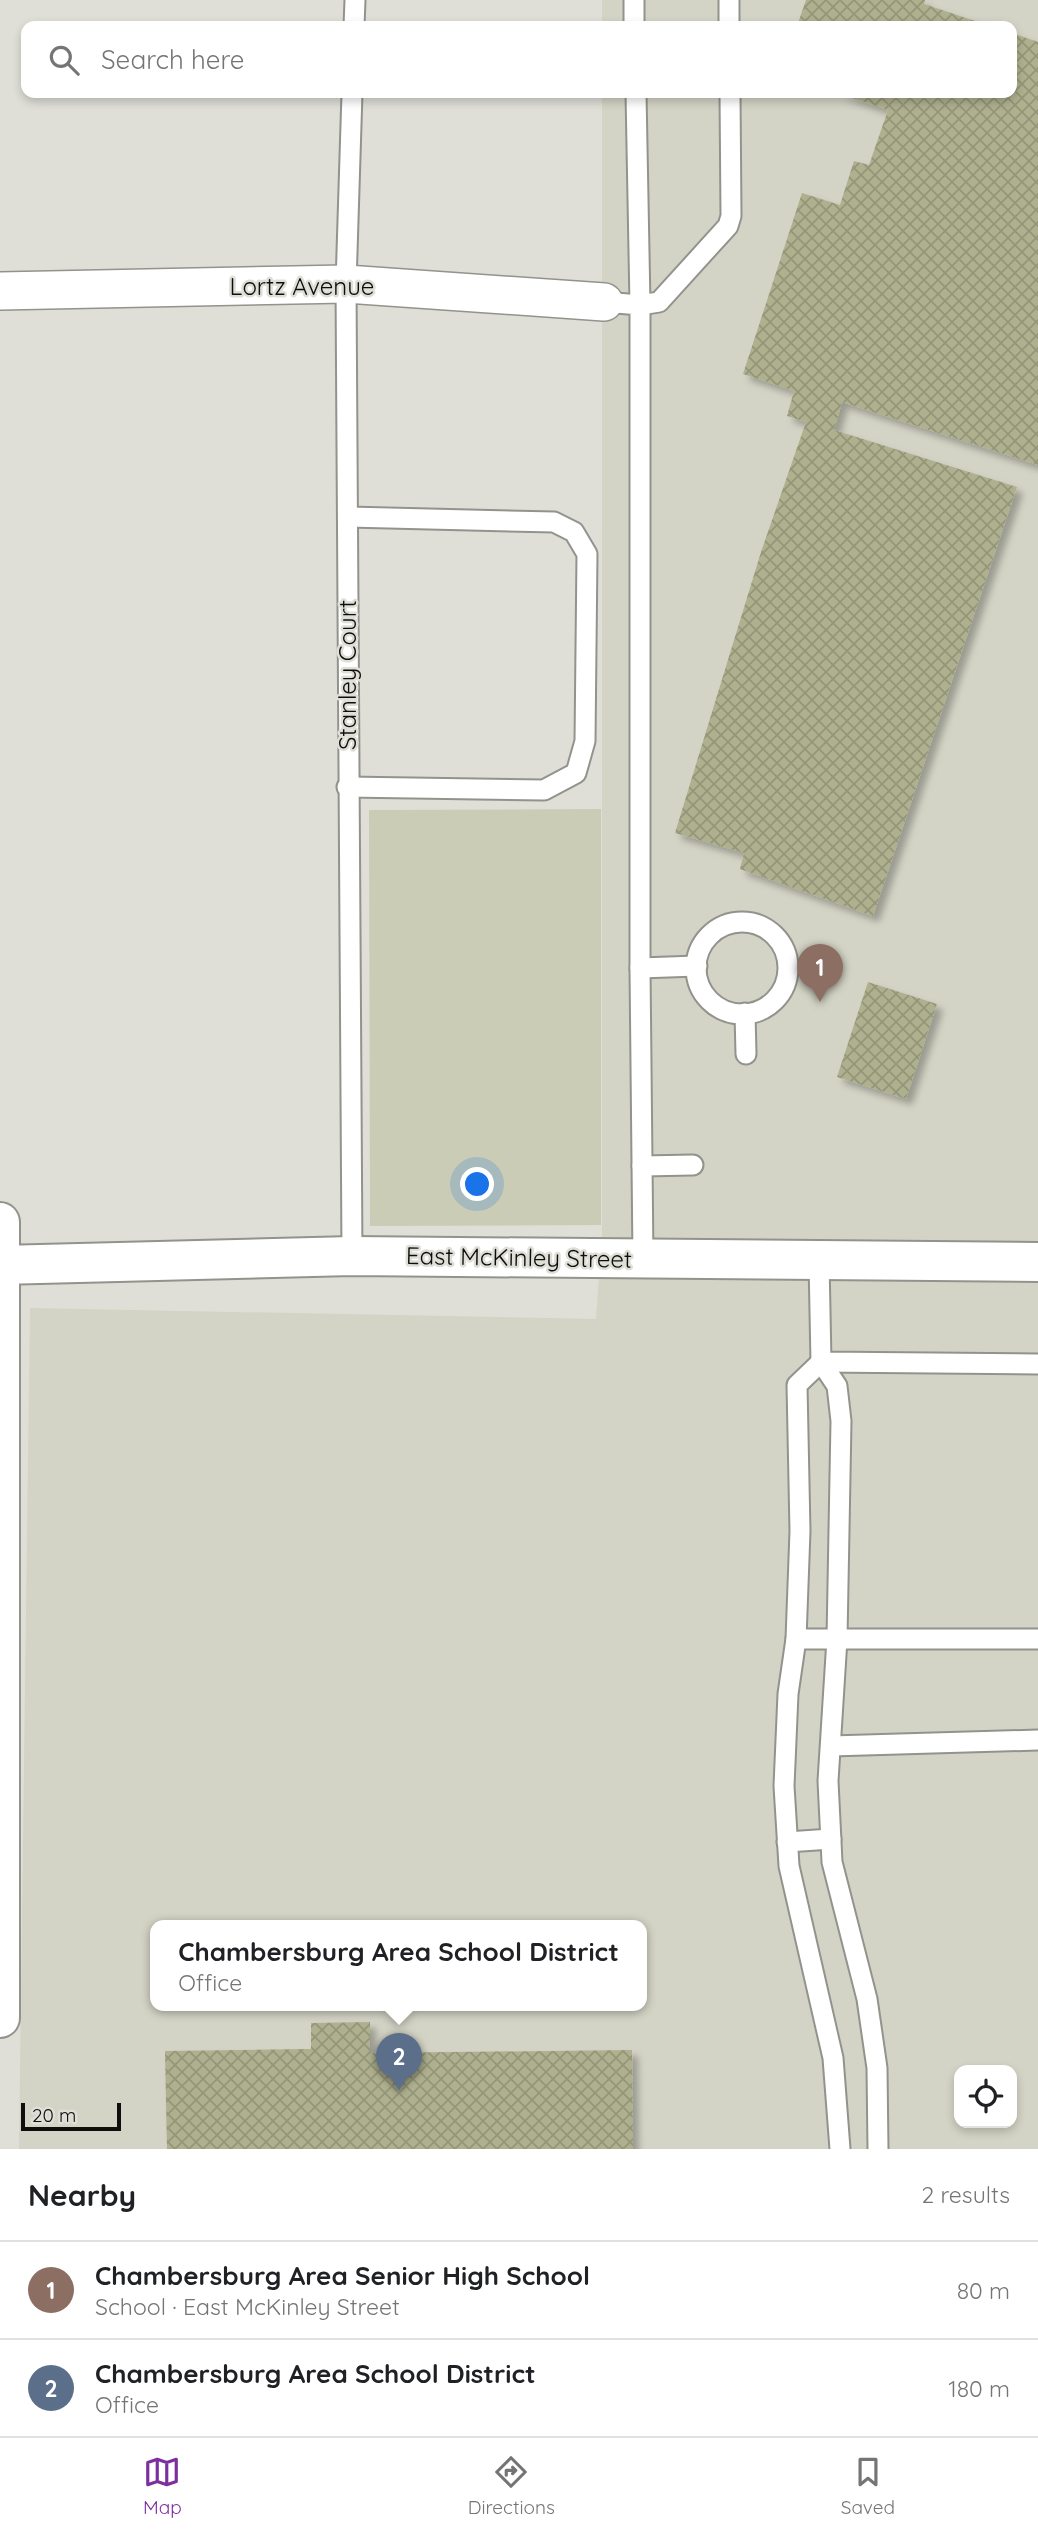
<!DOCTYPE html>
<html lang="en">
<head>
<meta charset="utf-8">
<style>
	body { margin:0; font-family:Quicksand,sans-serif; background:#f6f6f6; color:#202124 }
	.controls { position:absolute; right:21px; bottom:21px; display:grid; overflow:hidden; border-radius:14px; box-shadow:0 4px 10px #0003 }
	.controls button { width:63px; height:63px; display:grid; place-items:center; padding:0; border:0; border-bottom:2px solid #e0e0e0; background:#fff; color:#202124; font:35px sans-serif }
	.scale { position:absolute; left:21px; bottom:18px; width:100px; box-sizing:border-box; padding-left:7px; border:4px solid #0e0e0c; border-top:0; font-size:19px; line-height:24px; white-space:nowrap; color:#0e0e0c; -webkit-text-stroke:5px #dfdfd8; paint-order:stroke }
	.you { position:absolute; left:478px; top:1185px; width:24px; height:24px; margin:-18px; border:5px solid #fff; border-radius:50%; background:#1a73e8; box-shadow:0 0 0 10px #1a73e833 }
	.badge { display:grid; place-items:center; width:46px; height:46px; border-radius:50%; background:#7e2f9f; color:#fff; font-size:23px; font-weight:700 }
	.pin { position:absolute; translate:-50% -58px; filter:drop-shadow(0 2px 4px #0008) }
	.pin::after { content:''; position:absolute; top:37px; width:24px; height:21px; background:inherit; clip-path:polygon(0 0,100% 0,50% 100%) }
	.popup { position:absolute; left:150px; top:1920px; width:497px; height:91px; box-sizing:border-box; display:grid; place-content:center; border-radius:14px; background:#fff; filter:drop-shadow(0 2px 5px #0005); font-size:23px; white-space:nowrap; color:#757577 }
	.popup b { font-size:26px; color:#202124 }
	.popup::after { content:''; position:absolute; left:50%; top:100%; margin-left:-14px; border:14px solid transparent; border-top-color:#fff }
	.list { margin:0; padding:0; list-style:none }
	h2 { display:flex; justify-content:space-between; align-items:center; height:91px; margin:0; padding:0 28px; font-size:30px }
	h2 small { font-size:23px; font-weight:400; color:#757577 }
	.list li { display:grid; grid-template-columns:46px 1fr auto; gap:21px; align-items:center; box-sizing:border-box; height:98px; padding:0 28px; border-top:2px solid #e0e0e0 }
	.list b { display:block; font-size:26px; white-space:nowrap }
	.list p { margin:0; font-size:23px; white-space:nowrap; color:#757577 }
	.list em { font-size:23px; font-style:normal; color:#757577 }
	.icon { flex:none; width:38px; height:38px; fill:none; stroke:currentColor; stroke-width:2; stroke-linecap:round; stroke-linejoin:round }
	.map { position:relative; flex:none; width:1038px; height:2149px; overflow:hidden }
	.search { position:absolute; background:#fff; box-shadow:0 4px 10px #0003; left:21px; right:21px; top:21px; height:77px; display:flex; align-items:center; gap:18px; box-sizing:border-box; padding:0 24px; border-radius:14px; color:#757577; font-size:26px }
	.sheet { height:287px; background:#fff }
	nav { display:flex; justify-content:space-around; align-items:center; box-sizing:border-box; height:98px; border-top:2px solid #e0e0e0; background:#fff; font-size:19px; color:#757577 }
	nav a { display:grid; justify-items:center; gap:4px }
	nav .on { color:#7e2f9f }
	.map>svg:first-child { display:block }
	.built { fill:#d3d4c5; fill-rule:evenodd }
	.grass { fill:#caccb5 }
	.building { fill:url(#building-cross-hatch); filter:url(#shadow) }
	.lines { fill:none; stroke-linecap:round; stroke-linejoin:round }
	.lane-casing { stroke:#92938c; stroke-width:23 }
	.street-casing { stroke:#92938c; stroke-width:40 }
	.secondary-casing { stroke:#92938c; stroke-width:42 }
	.lane { stroke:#fff; stroke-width:19 }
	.street { stroke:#fff; stroke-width:37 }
	.secondary { stroke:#fff; stroke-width:38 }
	.labels { text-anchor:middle; stroke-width:5; stroke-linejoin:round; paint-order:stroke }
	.street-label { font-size:24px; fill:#0e0e0c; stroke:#dfdfd8 }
</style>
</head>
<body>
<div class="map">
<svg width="1038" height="2149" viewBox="0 0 1038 2149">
	<defs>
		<pattern id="building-cross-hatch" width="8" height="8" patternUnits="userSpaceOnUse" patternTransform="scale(1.75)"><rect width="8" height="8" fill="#aeb08e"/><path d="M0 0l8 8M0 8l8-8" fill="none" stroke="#949679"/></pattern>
		<filter id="shadow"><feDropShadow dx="6" dy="6" stdDeviation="3.5" flood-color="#0004"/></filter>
	</defs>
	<rect width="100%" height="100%" fill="#dfdfd8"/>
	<!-- built -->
	<path class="built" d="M602,0H1038V2149H19L30,1308L596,1319L602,1234V93H1012V26H602ZM156,1925H642V2005H156ZM959,2070H1012V2123H959Z"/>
	<!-- grass -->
	<path class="grass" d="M601,809V1225L370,1226L369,810Z"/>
	<!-- building -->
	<g class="building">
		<path d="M806,0H925L924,4L990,26H797Z"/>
		<path d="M1012,33L1038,42V465L842,402L834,430L1017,487L873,916L740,869L744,853L675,833L761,552L806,422L787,416L794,391L743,374L802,193L840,205L854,161L869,165L888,110L838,93H1012Z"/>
		<path d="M868,982L937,1004L906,1099L837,1077Z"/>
		<path d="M370,2022V2053L632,2050L633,2149H167L165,2051L311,2049V2023Z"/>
	</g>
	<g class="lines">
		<defs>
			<g id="lane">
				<path d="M634,0V26"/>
				<path d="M729,0V26"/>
				<path d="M354,26L355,0"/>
				<path d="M636,93L640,305L659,302L728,226L731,216L730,93"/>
				<path d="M604,302L640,305V968L643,1260"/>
				<path d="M347,787L544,790L576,773L585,741L587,554L574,532L554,522L348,517"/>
				<circle cx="742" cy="968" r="46"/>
				<path d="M640,968L697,966"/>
				<path d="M745,1013L746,1054"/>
				<path d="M642,1166L693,1165"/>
				<path d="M352,1256L346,284L352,93"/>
				<path d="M819,1261L821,1362L1038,1364"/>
				<path d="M796,1639H1038"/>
				<path d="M831,1746L1038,1740"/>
				<path d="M787,1842L831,1839"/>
				<path d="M840,2149L833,2058L789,1866L784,1786L788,1694L796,1639L800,1531L797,1385L821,1362L837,1386L841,1421L837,1639L828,1781L832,1862L867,1999L877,2068L878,2149"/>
			</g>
			<path id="street" d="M0,291L346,284L604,302"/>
			<g id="secondary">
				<path d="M0,1222V2018"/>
				<path d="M0,1265L352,1256L1038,1262"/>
			</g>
		</defs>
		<!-- lane casing -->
		<use href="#lane" class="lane-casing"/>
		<!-- street casing -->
		<use href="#street" class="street-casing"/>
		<!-- secondary casing -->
		<use href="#secondary" class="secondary-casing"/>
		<!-- lane -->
		<use href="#lane" class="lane"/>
		<!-- street -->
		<use href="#street" class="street"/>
		<!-- secondary -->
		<use href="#secondary" class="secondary"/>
	</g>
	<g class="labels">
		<!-- street labels -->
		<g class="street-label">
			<text x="302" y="295">Lortz Avenue</text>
			<text transform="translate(348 675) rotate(-90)" y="8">Stanley Court</text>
			<text transform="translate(519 1258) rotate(1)" y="8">East McKinley Street</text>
		</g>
	</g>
</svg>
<div class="controls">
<button><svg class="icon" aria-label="locate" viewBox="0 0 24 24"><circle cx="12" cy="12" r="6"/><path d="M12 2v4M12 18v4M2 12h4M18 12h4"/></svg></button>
</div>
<div class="scale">20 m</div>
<div class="you"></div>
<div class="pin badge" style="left:820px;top:1002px;background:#8d6e63">1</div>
<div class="pin badge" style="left:399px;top:2091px;background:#5c6f8a">2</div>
<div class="popup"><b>Chambersburg Area School District</b>Office</div>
<div class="search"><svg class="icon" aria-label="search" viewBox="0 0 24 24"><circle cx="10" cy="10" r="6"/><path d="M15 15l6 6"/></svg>Search here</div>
</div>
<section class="sheet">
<h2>Nearby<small>2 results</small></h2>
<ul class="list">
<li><span class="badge" style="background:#8d6e63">1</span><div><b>Chambersburg Area Senior High School</b><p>School · East McKinley Street</p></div><em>80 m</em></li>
<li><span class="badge" style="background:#5c6f8a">2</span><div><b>Chambersburg Area School District</b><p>Office</p></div><em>180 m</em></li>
</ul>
</section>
<nav>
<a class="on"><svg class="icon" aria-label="map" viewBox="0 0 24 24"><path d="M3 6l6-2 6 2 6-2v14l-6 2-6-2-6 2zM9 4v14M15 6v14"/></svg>Map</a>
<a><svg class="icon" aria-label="directions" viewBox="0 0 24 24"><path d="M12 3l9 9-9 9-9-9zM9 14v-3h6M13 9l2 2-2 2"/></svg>Directions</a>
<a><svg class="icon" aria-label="saved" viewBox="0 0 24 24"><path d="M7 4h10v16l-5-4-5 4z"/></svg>Saved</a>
</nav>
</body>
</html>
